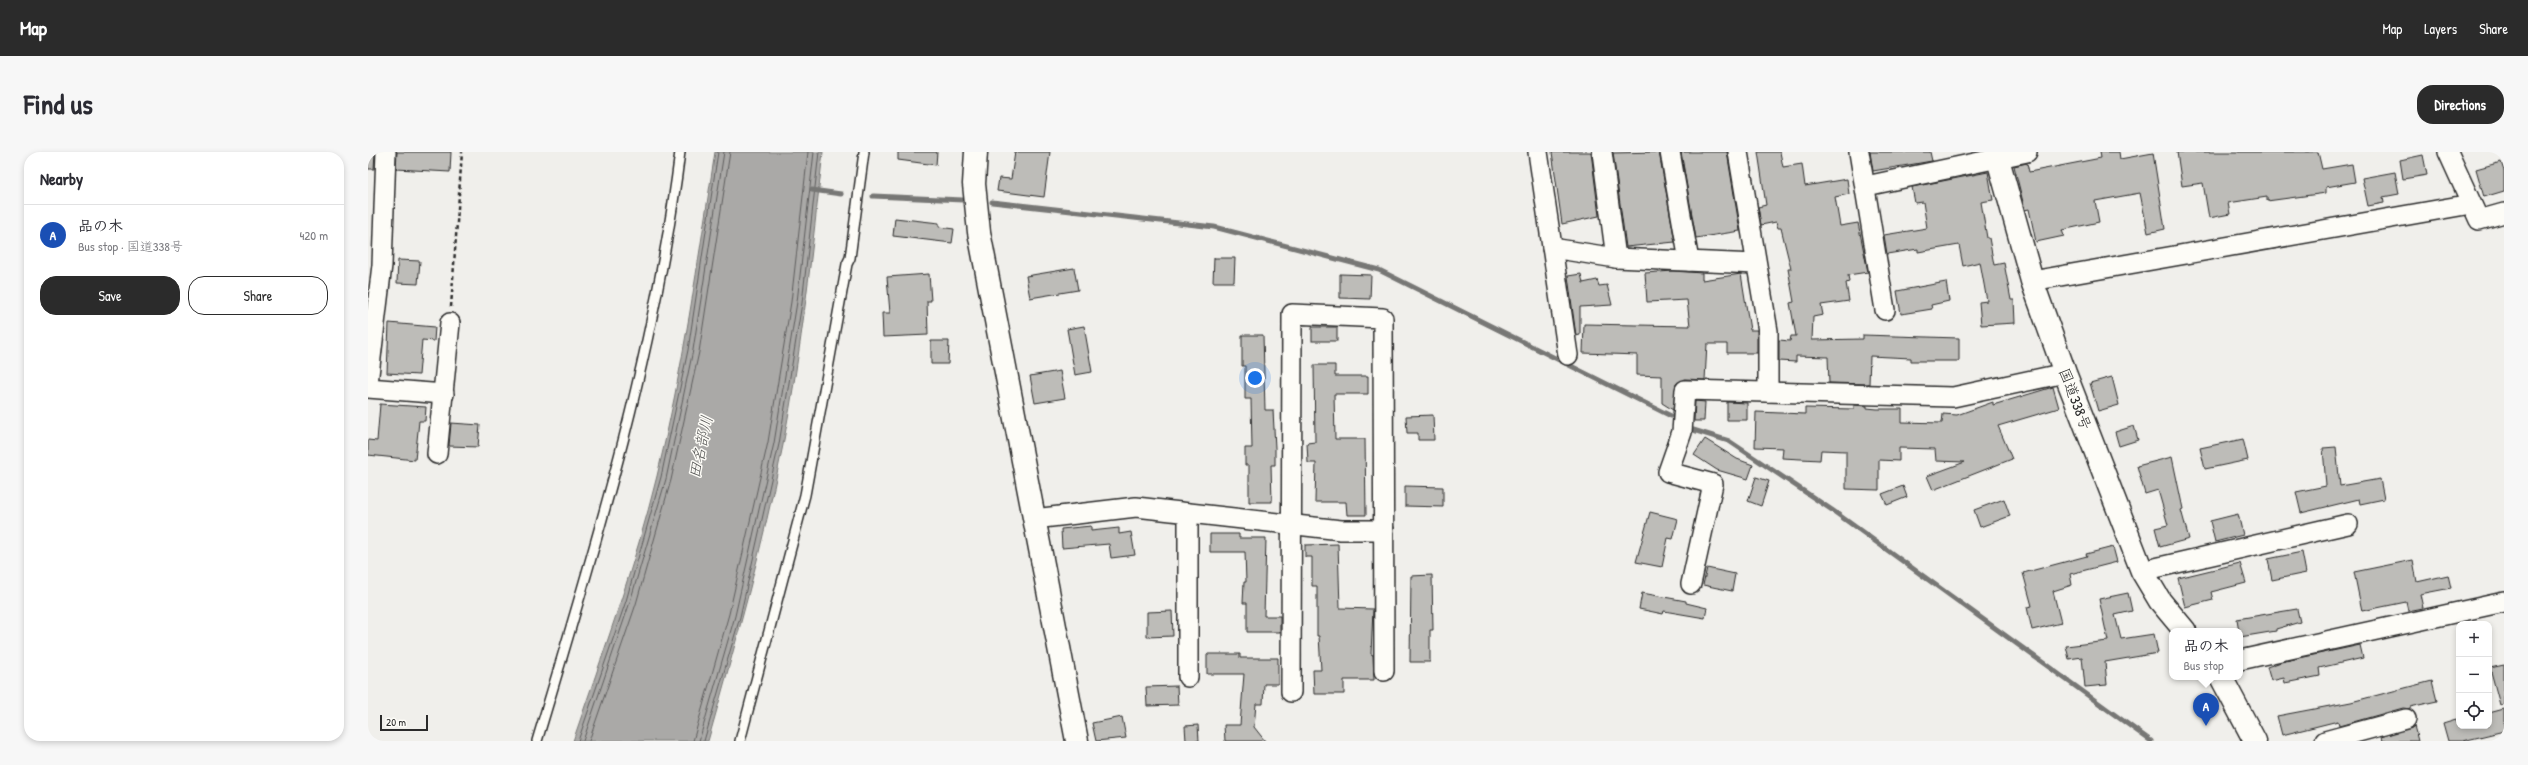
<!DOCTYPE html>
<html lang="en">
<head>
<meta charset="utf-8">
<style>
	body { margin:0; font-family:"Patrick Hand","Klee One",sans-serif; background:#f7f7f7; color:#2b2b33 }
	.controls { position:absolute; right:12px; bottom:12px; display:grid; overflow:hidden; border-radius:8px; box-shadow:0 2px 6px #0003 }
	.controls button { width:36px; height:36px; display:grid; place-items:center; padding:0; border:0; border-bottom:1px solid #e1e1e2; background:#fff; color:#2b2b33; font:20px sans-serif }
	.scale { position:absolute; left:12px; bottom:10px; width:48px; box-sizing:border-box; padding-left:4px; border:2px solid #2b2b2b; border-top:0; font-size:11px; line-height:14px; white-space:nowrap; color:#2b2b2b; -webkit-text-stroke:3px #fdfcf7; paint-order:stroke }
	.you { position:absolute; left:887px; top:226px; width:14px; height:14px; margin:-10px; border:3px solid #fff; border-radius:50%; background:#1a73e8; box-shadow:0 0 0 6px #1a73e833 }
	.badge { display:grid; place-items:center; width:26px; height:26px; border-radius:50%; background:#2b2b2b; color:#fff; font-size:13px; font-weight:700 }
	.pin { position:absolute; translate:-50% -33px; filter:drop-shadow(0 1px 2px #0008) }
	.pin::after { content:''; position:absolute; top:21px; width:14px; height:12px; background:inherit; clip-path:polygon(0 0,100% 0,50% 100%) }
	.popup { position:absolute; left:1801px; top:476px; width:74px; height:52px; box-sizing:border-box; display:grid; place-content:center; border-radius:8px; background:#fff; filter:drop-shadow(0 1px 3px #0005); font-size:13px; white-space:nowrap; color:#7c7c81 }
	.popup b { font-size:15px; color:#2b2b33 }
	.popup::after { content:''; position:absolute; left:50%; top:100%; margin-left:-8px; border:8px solid transparent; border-top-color:#fff }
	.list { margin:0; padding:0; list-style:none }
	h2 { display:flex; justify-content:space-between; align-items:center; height:52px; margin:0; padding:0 16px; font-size:17px }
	h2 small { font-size:13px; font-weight:400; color:#7c7c81 }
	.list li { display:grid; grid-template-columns:26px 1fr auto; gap:12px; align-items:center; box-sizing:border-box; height:60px; padding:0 16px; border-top:1px solid #e1e1e2 }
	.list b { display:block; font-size:15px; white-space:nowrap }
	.list p { margin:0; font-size:13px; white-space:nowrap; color:#7c7c81 }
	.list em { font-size:13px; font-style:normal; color:#7c7c81 }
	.actions { display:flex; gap:8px; padding:12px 16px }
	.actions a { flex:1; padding:9px 0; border:1px solid #2b2b2b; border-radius:16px; text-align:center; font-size:14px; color:#2b2b2b }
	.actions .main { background:#2b2b2b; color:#fff }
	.icon { flex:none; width:22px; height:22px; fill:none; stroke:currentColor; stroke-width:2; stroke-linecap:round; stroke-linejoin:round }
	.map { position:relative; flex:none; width:2136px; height:589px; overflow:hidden; border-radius:16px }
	header { display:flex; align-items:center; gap:24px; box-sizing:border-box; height:56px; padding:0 20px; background:#2b2b2b; color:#fff }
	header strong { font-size:19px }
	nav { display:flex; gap:22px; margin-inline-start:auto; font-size:14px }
	.intro { display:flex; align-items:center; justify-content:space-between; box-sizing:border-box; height:96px; padding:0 24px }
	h1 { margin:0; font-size:28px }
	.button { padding:10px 18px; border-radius:16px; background:#2b2b2b; color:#fff; font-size:14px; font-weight:700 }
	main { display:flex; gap:24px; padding:0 24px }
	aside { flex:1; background:#fff; border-radius:16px; box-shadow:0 2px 6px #0003 }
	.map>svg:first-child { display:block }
	.water { fill:#aaa9a7; stroke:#777775 }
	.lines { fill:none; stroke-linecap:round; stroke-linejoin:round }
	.shore { stroke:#5e5d5d; stroke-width:1 }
	.stream { stroke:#777775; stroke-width:5 }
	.building { fill:#bdbcb8; stroke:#2b2b2b }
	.service-casing { stroke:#2b2b2b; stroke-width:12 }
	.minor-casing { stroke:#2b2b2b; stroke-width:22 }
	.tertiary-casing { stroke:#2b2b2b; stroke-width:25 }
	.trunk-casing { stroke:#2b2b2b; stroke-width:25 }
	.path { stroke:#2b2b2b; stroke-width:2.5; stroke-dasharray:4 3; stroke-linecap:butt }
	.service { stroke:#fdfcf7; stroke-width:9 }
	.minor { stroke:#fdfcf7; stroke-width:19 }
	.tertiary { stroke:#fdfcf7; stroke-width:22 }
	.trunk { stroke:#fdfcf7; stroke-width:22 }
	.labels { text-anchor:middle; stroke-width:3; stroke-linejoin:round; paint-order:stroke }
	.street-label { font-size:15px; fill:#2b2b2b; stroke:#fdfcf7 }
	.water-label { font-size:16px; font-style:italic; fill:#575756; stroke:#fdfcf7 }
</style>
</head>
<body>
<header>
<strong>Map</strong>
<nav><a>Map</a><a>Layers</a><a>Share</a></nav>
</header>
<div class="intro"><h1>Find us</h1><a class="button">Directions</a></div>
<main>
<aside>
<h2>Nearby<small></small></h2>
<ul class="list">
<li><span class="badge" style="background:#1a4fb4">A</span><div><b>品の木</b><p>Bus stop · 国道338号</p></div><em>420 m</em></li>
</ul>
<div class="actions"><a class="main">Save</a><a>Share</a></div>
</aside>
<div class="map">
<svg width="2136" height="589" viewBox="0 0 2136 589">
	<rect width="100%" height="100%" fill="#f0efeb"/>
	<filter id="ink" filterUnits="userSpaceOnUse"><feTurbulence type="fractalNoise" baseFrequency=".025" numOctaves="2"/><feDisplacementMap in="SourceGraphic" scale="8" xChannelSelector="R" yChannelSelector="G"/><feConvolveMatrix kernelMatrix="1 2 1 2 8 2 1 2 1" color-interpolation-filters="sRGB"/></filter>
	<g filter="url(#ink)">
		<!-- water -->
		<path class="water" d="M347,0H455C444,98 434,196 415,293C395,393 368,491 340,589H205C235,501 267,414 289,324C315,218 330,109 347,0Z"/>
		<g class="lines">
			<!-- shore -->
			<g class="shore">
				<path d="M210,589L258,449L293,325L320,198L350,0"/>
				<path d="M215,589L262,450L298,327L325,198L356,0"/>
				<path d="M221,589L268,452L303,328L331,200L362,0"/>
				<path d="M325,589L361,462L400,290L423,150L440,0"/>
				<path d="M331,589L367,464L406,291L429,150L446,0"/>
				<path d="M336,589L372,465L411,292L434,151L451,0"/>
			</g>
			<!-- stream -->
			<g class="stream">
				<path d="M444,38L473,42"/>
				<path d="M505,44L595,48"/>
				<path d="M624,50L846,75L1011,118L1303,264"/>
				<path d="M1322,277L1361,289L1464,358L1783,589"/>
			</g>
		</g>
		<!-- building -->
		<g class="building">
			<path d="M0,0H7L6,17H0Z"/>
			<path d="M29,0H83L82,20L28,17Z"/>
			<path d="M530,0H569L568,13L530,8Z"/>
			<path d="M647,0H682L676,45L629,39L631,26L643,27Z"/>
			<path d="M1184,0H1223L1231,64L1194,72Z"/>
			<path d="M1291,0L1307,90L1258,95L1245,1Z"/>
			<path d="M1313,0H1359L1372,79L1328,86Z"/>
			<path d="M1390,0H1412L1415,15L1434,12L1437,34L1479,27L1481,42L1467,45L1472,74L1490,71L1500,120L1480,123L1481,130L1478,131L1481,149L1453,153L1455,163L1445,165L1444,188L1495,187V183L1591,186V209H1543V206L1502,204L1501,232L1461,231L1460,205L1428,204V210L1411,209V188L1422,189L1423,184H1428L1422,151L1426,150L1420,117H1423L1413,76H1410L1408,70L1393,73L1390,55L1398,53Z"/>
			<path d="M1502,0H1562L1564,9L1505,19Z"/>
			<path d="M1732,0H1751L1752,7L1785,1L1797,77L1780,81L1772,41L1727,49L1731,70L1694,78L1696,84L1668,90L1661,57L1657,58L1646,14L1659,11L1661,20L1733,6Z"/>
			<path d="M1809,0H1950L1954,17L1984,12L1987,30L1958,35V41L1899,49V45L1860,51L1862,62L1841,66L1835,31L1814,34Z"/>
			<path d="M2055,3L2059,23L2035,27L2032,8Z"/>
			<path d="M2133,10L2136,19V39L2116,45L2108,17Z"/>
			<path d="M1620,20L1625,48L1613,50L1619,86H1621L1626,113L1636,111L1643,148H1646L1647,171L1613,173L1611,150L1619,149L1612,110L1595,114L1591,93L1550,100V97L1519,102L1516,83L1559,76L1555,50L1547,51L1544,35Z"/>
			<path d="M2027,20L2031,42L2015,45L2016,51L2000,54L1994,26Z"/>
			<path d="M527,66L571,71V75L586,77L584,91L525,84Z"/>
			<path d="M846,106H867L866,130H845Z"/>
			<path d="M30,108L52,109L50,132L29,131Z"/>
			<path d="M706,116L710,138L662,146L658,124Z"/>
			<path d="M1305,119L1334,121V128L1373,122L1382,178H1389V201H1359V192H1339L1337,228L1317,227L1308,232L1305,258L1294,251V224L1269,223V203L1215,201L1216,172L1322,174L1319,148L1279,150L1277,121Z"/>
			<path d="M561,122L563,149H559L560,183L515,185L514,161H522L519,125Z"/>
			<path d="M972,122L1003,123L1002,147L972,146Z"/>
			<path d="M1213,122L1215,131L1229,128L1231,134L1239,133L1244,153L1212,155V183L1208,184L1200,124Z"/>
			<path d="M1578,130L1581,149L1563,153L1564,157L1533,162L1529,139Z"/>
			<path d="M21,171L67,175L66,189L54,188L51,223L19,221Z"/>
			<path d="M716,174L724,220L707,223L699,177Z"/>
			<rect x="944" y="175" width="25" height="14"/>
			<path d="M874,183H895L897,258H905L907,296V313H903L904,350H881V313H877V296H884L883,247H877V214H874Z"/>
			<path d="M563,189H581L580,212H563Z"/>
			<path d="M946,213H967V224H1000V242H966L967,287H997L998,363H979L978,350H947L948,311H940L939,291L947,290Z"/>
			<path d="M692,219L697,246L667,251L662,224Z"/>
			<path d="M1744,225L1751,253L1730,259L1722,231Z"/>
			<path d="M1685,235L1691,256L1630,274L1644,307L1565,338L1559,324L1597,310L1568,309L1567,297L1531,296V309L1511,308V338L1478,337V299L1453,298L1452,308L1414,306L1415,296L1387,295L1388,260L1437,262V256L1486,257V253L1499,254V256L1509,257H1534V270L1574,271L1575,262L1589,263L1625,250V253Z"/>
			<path d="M1327,249L1337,250L1336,269H1326Z"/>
			<path d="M1359,250L1379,251V268H1359Z"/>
			<path d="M12,252L58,255L57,269H51L47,308L0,303V288L9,289Z"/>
			<path d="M1065,263L1066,288H1050V281H1039L1038,264Z"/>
			<path d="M83,271L112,273L110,295L81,294Z"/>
			<path d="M1766,274L1770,288L1751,294L1747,280Z"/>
			<path d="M1337,287L1369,307L1385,313L1380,327L1349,318L1326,303Z"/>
			<path d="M1875,287L1880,308L1837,317L1832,296Z"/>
			<path d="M1968,295L1972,334L2012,327L2016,347L1992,352L1991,347L1933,361L1928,340L1958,334L1955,296Z"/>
			<path d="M1804,305L1815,357L1813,358L1821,387L1792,395L1787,376L1800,373L1790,338L1777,342L1769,314Z"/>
			<path d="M1388,325L1401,329L1393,354L1380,349Z"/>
			<path d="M1037,334L1075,335V355L1037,354Z"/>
			<path d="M1535,334L1539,345L1519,353L1514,342Z"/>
			<path d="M1636,347L1642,364L1612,375L1606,358Z"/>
			<path d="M1282,360L1310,367L1305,387L1300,386L1294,415L1268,410Z"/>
			<path d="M1870,362L1875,383L1847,390L1842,369Z"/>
			<path d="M723,374V379L751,376V382L763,380L767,403L743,406L741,392L694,396L693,377Z"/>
			<path d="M842,382H871V386H898L896,464H912V480H879V451H875L876,430H878L877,400H842Z"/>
			<path d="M970,392L972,456L1005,457L1003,502L1005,503L1006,528H976V542H946L945,518H953L951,484H949V434H944V405H937V393Z"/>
			<path d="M1745,395L1749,410L1702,422L1704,433L1685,439L1693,471L1664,478L1659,455L1664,454L1655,421L1719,404L1718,402Z"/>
			<path d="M1934,400L1938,421L1904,428L1900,407Z"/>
			<path d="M2045,408L2049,430L2080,423L2083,436L2052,442L2055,456L2040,459L2038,450L1994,459L1986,420Z"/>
			<path d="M1872,411L1878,431L1843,440L1845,448L1817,455L1810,426Z"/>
			<path d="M1339,416L1367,422L1364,439L1335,433Z"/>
			<path d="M1064,423L1065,478H1062V510H1042L1043,424Z"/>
			<path d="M1274,441L1318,449V451L1339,456L1337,466L1296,459L1295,462L1271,457Z"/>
			<path d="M1760,441L1764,459L1747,463L1753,487L1786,482L1790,501L1737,510L1739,533L1717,535L1714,505L1701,507L1698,494L1740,489L1731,447Z"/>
			<path d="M1929,457L1932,470L1908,477V479L1872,485L1869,467Z"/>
			<path d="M804,459L805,484L779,485V460Z"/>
			<path d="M1992,493L1995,506L1951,516L1952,524L1917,531L1916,526L1903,529L1899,515L1913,510Z"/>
			<path d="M839,502H872V506H910V532H896L895,552H888L886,575L897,589H857L856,573H872L876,522H839Z"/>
			<path d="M2136,513V552L2132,553L2122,516Z"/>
			<path d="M2064,529L2069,549L2042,555V557L2035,556L1971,574L1970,569L1914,583L1909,564L1983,550Z"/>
			<path d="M809,534L810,553L779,554L778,535Z"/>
			<path d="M2136,557V579L2095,589H2080L2075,571L2088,567L2090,574H2121V561Z"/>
			<path d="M754,565L758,586L728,589L724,571Z"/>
			<path d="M830,573L831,589H818L817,574Z"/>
			<path d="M2046,574L2050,589H2014L2013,585Z"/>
		</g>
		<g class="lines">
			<defs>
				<g id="service">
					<path d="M169,589C227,396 287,201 312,0"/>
					<path d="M372,589L437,343L479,112L482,106L496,0"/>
				</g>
				<g id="minor">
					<path d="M1170,0L1200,203"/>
					<path d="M1234,0L1248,106"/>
					<path d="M1302,0L1321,109"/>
					<path d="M1370,0L1400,179V240"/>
					<path d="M1491,0L1517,158"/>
					<path d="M2080,0L2111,68L2136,61"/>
					<path d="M1498,34L1659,0"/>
					<path d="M1184,96L1248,106L1388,112"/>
					<path d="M1664,129L2103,52"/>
					<path d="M0,231L14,113L18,0"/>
					<path d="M0,236L76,242"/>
					<path d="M69,302L82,171"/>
					<path d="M666,367L768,355L973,378H1016"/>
					<path d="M1774,419L1980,372"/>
					<path d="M1323,432L1345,332L1300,320L1314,280L1317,238L1585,245L1697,221"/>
					<path d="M1872,508L2136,450"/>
					<path d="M820,525V361"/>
					<path d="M923,540L924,162L1015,166L1016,519"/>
					<path d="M1957,589L2038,567"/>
				</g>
				<path id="tertiary" d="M608,0L606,32L611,80L709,589"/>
				<g id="trunk">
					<path d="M1628,0L1664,129L1697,221L1774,419L1792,449L1817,479"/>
					<path d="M1853,525L1887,589"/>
				</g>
			</defs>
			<!-- service casing -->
			<use href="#service" class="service-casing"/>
			<!-- minor casing -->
			<use href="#minor" class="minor-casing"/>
			<!-- tertiary casing -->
			<use href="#tertiary" class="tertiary-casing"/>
			<!-- trunk casing -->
			<use href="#trunk" class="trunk-casing"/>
			<!-- path -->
			<path class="path" d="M83,155L94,0"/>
			<!-- service -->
			<use href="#service" class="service"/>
			<!-- minor -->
			<use href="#minor" class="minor"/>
			<!-- tertiary -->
			<use href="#tertiary" class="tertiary"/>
			<!-- trunk -->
			<use href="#trunk" class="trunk"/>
		</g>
	</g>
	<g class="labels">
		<!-- street labels -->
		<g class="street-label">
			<text transform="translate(1707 247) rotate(69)" y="5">国道338号</text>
		</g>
		<!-- water labels -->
		<g class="water-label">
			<text transform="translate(332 295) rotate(-78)" y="6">田名部川</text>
		</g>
	</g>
</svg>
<div class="controls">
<button>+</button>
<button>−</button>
<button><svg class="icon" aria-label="locate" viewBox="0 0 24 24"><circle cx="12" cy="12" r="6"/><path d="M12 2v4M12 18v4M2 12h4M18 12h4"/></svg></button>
</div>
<div class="scale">20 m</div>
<div class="you"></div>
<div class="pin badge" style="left:1838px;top:574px;background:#1a4fb4">A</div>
<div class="popup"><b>品の木</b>Bus stop</div>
</div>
</main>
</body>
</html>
